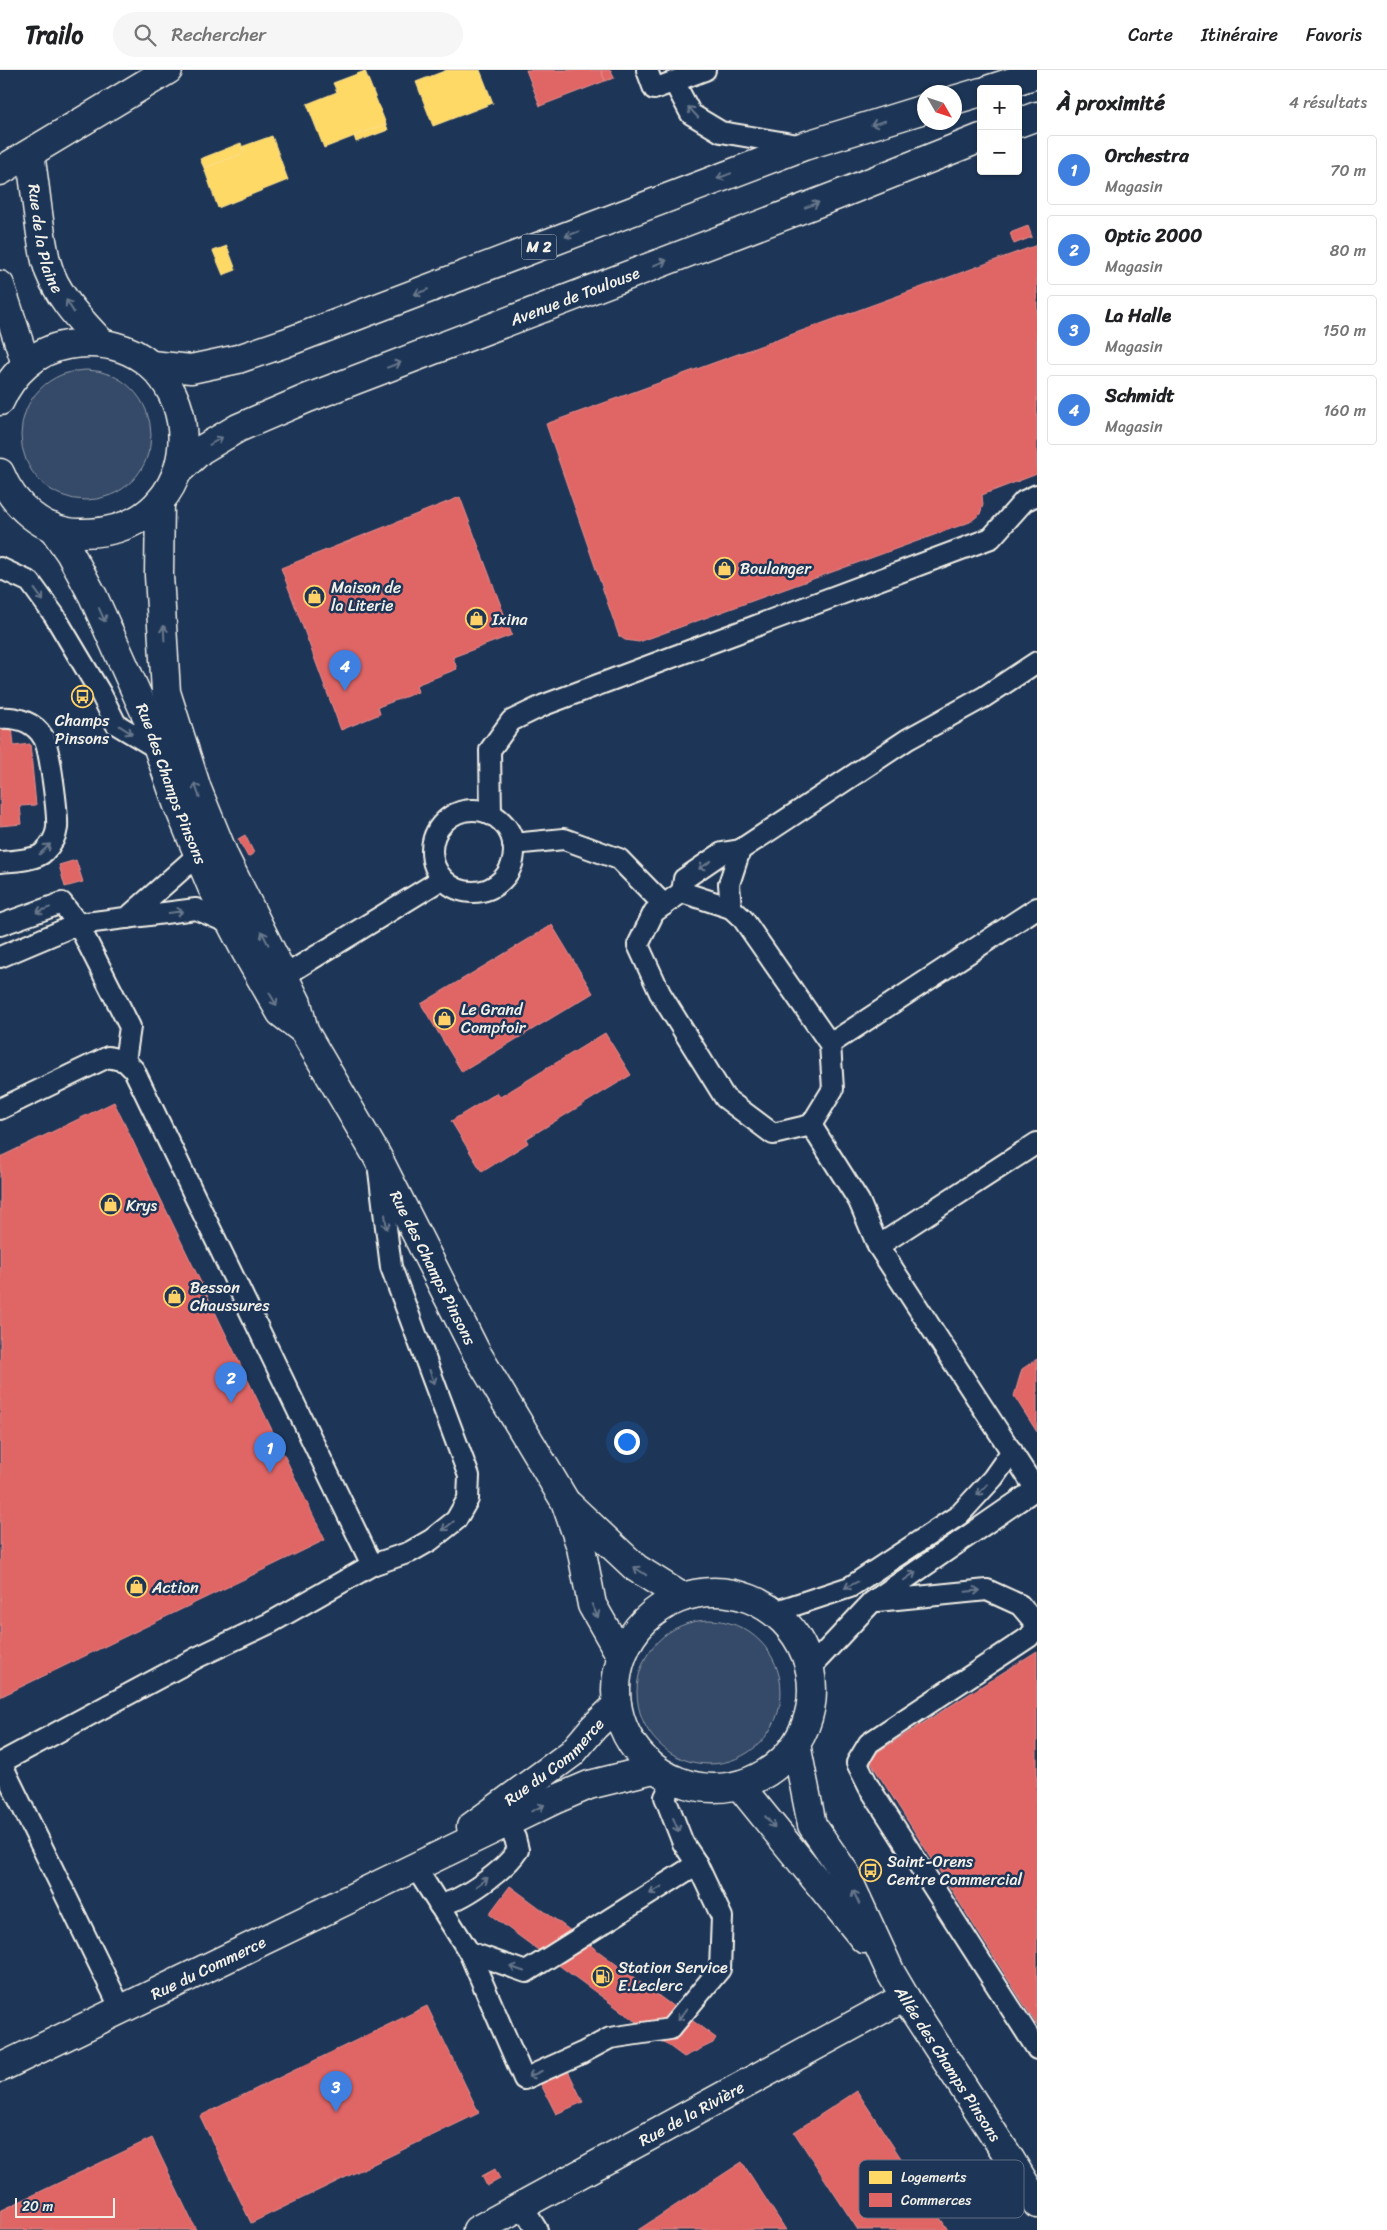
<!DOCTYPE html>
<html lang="fr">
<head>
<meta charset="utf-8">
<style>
	body { margin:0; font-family:Sriracha,sans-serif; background:#f6f6f6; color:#202124 }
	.controls { position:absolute; right:15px; top:15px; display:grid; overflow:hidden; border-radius:5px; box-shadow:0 1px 4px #0004 }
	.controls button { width:45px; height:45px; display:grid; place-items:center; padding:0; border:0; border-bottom:1px solid #e0e0e0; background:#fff; color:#202124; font:25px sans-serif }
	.compass { position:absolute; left:917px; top:15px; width:45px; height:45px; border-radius:50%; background:#fff; box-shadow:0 1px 4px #0004; rotate:129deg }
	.scale { position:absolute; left:15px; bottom:12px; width:100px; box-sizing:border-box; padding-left:5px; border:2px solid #f4f1e8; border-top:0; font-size:14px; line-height:18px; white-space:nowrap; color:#f4f1e8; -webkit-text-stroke:4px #1d3557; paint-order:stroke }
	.you { position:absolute; left:626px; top:1371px; width:18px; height:18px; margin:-12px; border:4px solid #fff; border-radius:50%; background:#1a73e8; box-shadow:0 0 0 8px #1a73e833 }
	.badge { display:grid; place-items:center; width:32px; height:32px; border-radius:50%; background:#d93025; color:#fff; font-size:16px; font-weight:700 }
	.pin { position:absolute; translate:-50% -41px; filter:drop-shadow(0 1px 2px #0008) }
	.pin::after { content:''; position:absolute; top:26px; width:18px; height:15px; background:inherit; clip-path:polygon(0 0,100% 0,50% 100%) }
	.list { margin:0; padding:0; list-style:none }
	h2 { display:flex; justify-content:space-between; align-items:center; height:65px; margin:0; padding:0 20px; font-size:21px }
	h2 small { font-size:16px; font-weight:400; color:#757577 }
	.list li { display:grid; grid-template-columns:32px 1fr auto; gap:15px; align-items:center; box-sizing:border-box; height:70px; margin:0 10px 10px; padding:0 10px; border:1px solid #e0e0e0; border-radius:5px }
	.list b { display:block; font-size:19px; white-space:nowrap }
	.list p { margin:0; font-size:16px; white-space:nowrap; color:#757577 }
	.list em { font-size:16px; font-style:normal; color:#757577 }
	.icon { flex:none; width:28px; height:28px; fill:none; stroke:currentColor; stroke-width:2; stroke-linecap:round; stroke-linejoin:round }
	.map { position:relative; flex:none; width:1037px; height:2160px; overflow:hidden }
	header { display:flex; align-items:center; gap:30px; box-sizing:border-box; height:70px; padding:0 25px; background:#fff; border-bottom:1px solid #e0e0e0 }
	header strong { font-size:24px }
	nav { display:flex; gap:28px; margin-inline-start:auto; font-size:18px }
	.search { width:350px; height:45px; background:#f6f6f6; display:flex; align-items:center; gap:12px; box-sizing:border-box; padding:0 18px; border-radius:28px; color:#757577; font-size:19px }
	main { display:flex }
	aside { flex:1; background:#fff }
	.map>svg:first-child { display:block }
	.green { fill:#354a67; stroke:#949ea8 }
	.homes { fill:#ffd966; stroke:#fce08d }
	.shops { fill:#e06666; stroke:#e6908d }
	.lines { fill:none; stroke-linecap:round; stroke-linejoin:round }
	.service-casing { stroke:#f4f1e8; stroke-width:24 }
	.minor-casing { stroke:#f4f1e8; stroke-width:31 }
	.primary-casing { stroke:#f4f1e8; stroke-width:31 }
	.service { stroke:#1d3557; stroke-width:20 }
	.minor { stroke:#1d3557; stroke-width:28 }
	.primary { stroke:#1d3557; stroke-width:28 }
	.oneway { stroke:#68778a }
	.labels { text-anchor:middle; stroke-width:5; stroke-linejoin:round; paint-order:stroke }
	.shield { fill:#1d3557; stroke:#b4b9bc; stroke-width:1 }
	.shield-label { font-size:15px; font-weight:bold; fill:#f4f1e8 }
	.street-label { font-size:16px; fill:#f4f1e8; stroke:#1d3557 }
	.poi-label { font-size:16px; fill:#f4f1e8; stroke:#1d3557; text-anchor:start }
	.key { fill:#1d3557; stroke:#5e6d82; stroke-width:1 }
	.key-label { font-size:14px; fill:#f4f1e8 }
</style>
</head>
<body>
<header>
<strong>Trailo</strong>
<div class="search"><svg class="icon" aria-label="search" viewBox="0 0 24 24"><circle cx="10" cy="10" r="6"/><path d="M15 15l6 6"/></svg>Rechercher</div>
<nav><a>Carte</a><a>Itinéraire</a><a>Favoris</a></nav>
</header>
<main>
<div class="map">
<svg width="1037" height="2160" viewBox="0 0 1037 2160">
	<rect width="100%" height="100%" fill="#1d3557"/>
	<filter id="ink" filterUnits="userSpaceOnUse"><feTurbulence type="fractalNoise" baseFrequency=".02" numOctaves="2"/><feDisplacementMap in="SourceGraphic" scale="10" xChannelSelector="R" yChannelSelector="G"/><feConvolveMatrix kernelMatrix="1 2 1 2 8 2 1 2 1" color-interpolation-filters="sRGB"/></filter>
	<g filter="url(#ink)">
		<!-- green -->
		<g class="green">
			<circle cx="86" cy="365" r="65"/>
			<circle cx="709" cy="1622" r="72"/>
		</g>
		<!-- homes -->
		<g class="homes">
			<path d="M480,0L493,33L433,56L416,12L447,0Z"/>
			<path d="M365,1L386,54L324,78L307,34L337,22L333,13Z"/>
			<path d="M386,54L388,60L356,72L354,66Z"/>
			<path d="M272,66L288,110L218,138L204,98L244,83L241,77Z"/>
			<path d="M241,73L244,83L204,98L200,89Z"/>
			<path d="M227,176L236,200L223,205L213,181Z"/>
		</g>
		<!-- shops -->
		<g class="shops">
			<path d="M526,0H601L605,11L540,36Z"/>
			<path d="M601,0H611L614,8L605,11Z"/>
			<path d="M1028,156L1032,167L1014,174L1010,163Z"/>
			<path d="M1037,175V404L982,425L983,435L980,444L970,452L639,572L625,570L619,566L546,354Z"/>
			<path d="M460,427L512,565L453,587L457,599L416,615L418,622L378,637L380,644L341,660L281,498Z"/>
			<path d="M12,656L14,676L30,674L36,735L20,736L22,754L0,756V657Z"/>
			<path d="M245,765L254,783L248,787L238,769Z"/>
			<path d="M76,790L83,812L65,817L59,795Z"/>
			<path d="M552,855L593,923L462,1002L421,934Z"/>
			<path d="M605,963L631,1005L526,1069L528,1073L482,1102L451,1051L497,1023L500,1027Z"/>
			<path d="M114,1032L325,1470L0,1627V1087Z"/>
			<path d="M1037,1289V1362L1014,1326L1022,1299Z"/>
			<path d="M1037,1581V1955L868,1688Z"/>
			<path d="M510,1816L716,1968L713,1973L684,1987L489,1844Z"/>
			<path d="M427,1936L479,2043L251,2153L200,2046Z"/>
			<path d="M559,1982L583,2032L556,2044L531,1995Z"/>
			<path d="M857,2021L948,2160H858L794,2062Z"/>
			<path d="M152,2068L196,2160H0V2141Z"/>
			<path d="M742,2092L786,2160H638Z"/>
			<path d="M495,2099L500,2109L487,2116L482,2106Z"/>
		</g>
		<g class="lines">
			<defs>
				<g id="service">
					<path d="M647,0L654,19L705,0"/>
					<path d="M674,12L691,44L721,62L804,76"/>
					<path d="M0,498L30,512L54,545L101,624L116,654L158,679"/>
					<path d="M0,648C17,647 34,652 43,667C50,677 58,745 57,758C56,767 50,776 44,782C37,790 11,791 0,792"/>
					<circle cx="473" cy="781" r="41"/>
					<path d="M491,745L490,680L511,651L544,635L991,468L1024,431L1037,425"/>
					<path d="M513,774L564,769L619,789L664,835"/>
					<path d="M682,822L731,838L743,849L830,974L833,1019L811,1055L773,1064L725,1028L660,923L638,875L654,842Z"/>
					<path d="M682,822L684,809L722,783L740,780L908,669L984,627L1037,592"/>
					<path d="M731,838L729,814L740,780"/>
					<path d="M127,848L199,784"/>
					<path d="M0,855L62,833L78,854L130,957L125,991"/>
					<path d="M0,887L78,854L196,839L231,854"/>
					<path d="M284,906L442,809"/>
					<path d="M830,974L1037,838"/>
					<path d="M0,1039L108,987L125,991L134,1000L372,1495"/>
					<path d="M811,1055L859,1131L878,1176L1037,1421"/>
					<path d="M878,1176L1037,1073"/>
					<path d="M877,1531L987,1520L1020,1535L1037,1555"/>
					<path d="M774,1542L850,1517L959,1445L993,1408L1012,1381"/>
					<path d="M1037,1557L1029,1567L869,1673L857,1693L869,1717L1037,1979"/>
					<path d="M810,1598L872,1532L1036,1419"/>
					<path d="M0,1693L198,1587L270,1553L372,1495L410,1482L431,1470L456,1450L468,1429L469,1406L391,1197L379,1101"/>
					<path d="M1,1693L121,1939"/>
					<path d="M416,1798L469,1882L524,2009L582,1983L610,1968L670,1959L720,1899L722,1847L697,1794L683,1773L665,1727L673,1710"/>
					<path d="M439,1835C463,1831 505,1800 518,1780L515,1768L506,1753"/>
					<path d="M469,1882L526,1902L697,1794"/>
					<path d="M522,2136L537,2160"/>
				</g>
				<g id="minor">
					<path id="s1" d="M30,84C36,119 38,156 46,191C54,223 80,250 102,273"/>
					<path d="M0,101L168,0"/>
					<path d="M0,215L26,294"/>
					<path id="s2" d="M160,431L159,505L166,622L197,719L225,788L297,933L304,961L377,1086L476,1282L565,1431L581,1477L592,1535L621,1586"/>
					<path id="s3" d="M52,457L70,483L93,526L148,649L177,733L212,817L246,882L281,943L303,960"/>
					<path d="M569,1435L636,1498L682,1527"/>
					<circle cx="714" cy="1620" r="98"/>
					<path id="s4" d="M796,1674L812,1755L845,1803L891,1903L905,1927L1010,2089L1037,2134"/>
					<path d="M739,1715L864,1869"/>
					<path id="s5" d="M471,1757L572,1683L594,1657L617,1635"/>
					<path id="s6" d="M0,1998L554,1730L589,1715L654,1699"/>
					<path id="s7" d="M477,2160L905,1927"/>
				</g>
				<g id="primary">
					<path d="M990,19L1037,4"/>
					<path d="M954,30L981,22"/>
					<path d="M1018,53L1037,46"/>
					<path d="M151,295L191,299L238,289L285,273L804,76L924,39"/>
					<path d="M0,331C12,303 37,280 67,275C210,251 227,465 80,463C43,463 13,435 0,403"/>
					<path id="s8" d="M178,401L201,380L238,358L308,328L838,125L981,68"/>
				</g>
			</defs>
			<!-- service casing -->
			<use href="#service" class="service-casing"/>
			<!-- minor casing -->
			<use href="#minor" class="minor-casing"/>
			<!-- primary casing -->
			<use href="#primary" class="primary-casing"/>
			<!-- service -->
			<use href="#service" class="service"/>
			<!-- minor -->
			<use href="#minor" class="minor"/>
			<!-- primary -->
			<use href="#primary" class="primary"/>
		</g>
		<!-- one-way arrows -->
		<defs><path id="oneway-shaft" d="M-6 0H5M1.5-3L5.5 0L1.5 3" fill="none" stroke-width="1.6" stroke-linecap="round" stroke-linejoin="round" transform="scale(1.25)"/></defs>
		<g class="oneway">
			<use href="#oneway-shaft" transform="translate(693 42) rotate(-133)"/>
			<use href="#oneway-shaft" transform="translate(878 53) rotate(163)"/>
			<use href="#oneway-shaft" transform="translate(724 106) rotate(159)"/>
			<use href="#oneway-shaft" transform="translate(812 135) rotate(-21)"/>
			<use href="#oneway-shaft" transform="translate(572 164) rotate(159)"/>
			<use href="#oneway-shaft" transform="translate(660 193) rotate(-21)"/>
			<use href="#oneway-shaft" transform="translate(421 222) rotate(159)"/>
			<use href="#oneway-shaft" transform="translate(70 236) rotate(-122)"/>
			<use href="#oneway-shaft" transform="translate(394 295) rotate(-21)"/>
			<use href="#oneway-shaft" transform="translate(216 371) rotate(-30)"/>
			<use href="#oneway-shaft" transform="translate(39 525) rotate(54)"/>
			<use href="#oneway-shaft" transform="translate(102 545) rotate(66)"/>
			<use href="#oneway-shaft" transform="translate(164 563) rotate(-93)"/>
			<use href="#oneway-shaft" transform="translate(126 660) rotate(33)"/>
			<use href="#oneway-shaft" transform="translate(197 720) rotate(-110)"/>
			<use href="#oneway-shaft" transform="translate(45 779) rotate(-44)"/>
			<use href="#oneway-shaft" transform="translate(705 795) rotate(146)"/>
			<use href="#oneway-shaft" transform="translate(43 840) rotate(160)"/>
			<use href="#oneway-shaft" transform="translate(176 842) rotate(-7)"/>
			<use href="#oneway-shaft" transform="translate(265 868) rotate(-117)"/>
			<use href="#oneway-shaft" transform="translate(273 929) rotate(60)"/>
			<use href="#oneway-shaft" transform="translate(386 1152) rotate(83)"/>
			<use href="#oneway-shaft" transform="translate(432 1307) rotate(70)"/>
			<use href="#oneway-shaft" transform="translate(982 1420) rotate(133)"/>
			<use href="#oneway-shaft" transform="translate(448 1456) rotate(141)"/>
			<use href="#oneway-shaft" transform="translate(640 1501) rotate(-146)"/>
			<use href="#oneway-shaft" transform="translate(910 1506) rotate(-35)"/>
			<use href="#oneway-shaft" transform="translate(851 1515) rotate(153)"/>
			<use href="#oneway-shaft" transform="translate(973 1521) rotate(-5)"/>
			<use href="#oneway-shaft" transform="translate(595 1541) rotate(65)"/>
			<use href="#oneway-shaft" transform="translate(538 1738) rotate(-26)"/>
			<use href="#oneway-shaft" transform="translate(770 1752) rotate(50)"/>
			<use href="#oneway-shaft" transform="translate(676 1755) rotate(68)"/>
			<use href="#oneway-shaft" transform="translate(482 1812) rotate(-36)"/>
			<use href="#oneway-shaft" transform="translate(656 1820) rotate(148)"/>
			<use href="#oneway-shaft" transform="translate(856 1827) rotate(-115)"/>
			<use href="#oneway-shaft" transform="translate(517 1899) rotate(-161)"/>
			<use href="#oneway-shaft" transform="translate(682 1945) rotate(130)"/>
			<use href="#oneway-shaft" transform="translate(535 2004) rotate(156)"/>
		</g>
	</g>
	<!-- icons -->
	<defs>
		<symbol id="shop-ring" viewBox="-11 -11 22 22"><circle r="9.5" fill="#1d3557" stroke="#ffd166" stroke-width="1.5"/><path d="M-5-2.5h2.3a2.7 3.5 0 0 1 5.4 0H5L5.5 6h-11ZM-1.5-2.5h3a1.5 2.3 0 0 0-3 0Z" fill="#ffd166"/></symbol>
		<symbol id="bus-ring" viewBox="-11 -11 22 22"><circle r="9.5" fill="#1d3557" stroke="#ffd166" stroke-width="1.5"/><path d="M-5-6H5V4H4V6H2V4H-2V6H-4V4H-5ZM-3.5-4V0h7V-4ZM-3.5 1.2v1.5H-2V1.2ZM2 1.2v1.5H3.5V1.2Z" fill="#ffd166"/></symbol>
		<symbol id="fuel-ring" viewBox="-11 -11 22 22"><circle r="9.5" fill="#1d3557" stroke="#ffd166" stroke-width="1.5"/><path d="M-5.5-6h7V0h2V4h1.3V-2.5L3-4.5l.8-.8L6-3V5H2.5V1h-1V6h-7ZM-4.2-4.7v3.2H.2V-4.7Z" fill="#ffd166"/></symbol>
	</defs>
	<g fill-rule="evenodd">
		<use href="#shop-ring" x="712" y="486" width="25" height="25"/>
		<use href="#shop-ring" x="302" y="514" width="25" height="25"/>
		<use href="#shop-ring" x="464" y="536" width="25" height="25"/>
		<use href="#bus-ring" x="70" y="614" width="25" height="25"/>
		<use href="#shop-ring" x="432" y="936" width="25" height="25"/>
		<use href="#shop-ring" x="98" y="1122" width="25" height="25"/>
		<use href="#shop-ring" x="162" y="1214" width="25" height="25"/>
		<use href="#shop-ring" x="124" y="1504" width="25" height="25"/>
		<use href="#bus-ring" x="858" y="1788" width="25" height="25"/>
		<use href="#fuel-ring" x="590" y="1894" width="25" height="25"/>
	</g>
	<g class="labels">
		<!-- shield labels -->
		<rect class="shield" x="521.5" y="164.5" width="35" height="25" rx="4"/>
		<g class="shield-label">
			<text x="539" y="182">M 2</text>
		</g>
		<!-- street labels -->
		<g class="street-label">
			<text dy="6" stroke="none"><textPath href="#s1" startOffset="86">Rue de la Plaine</textPath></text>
			<text dy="6" stroke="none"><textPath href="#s8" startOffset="436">Avenue de Toulouse</textPath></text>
			<text dy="6" stroke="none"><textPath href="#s3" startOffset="284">Rue des Champs Pinsons</textPath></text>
			<text dy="6" stroke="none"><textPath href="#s2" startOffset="828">Rue des Champs Pinsons</textPath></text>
			<text dy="6" stroke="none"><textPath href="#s5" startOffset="106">Rue du Commerce</textPath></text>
			<text dy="6" stroke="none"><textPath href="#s6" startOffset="231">Rue du Commerce</textPath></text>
			<text dy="6" stroke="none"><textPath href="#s4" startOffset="358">Allée des Champs Pinsons</textPath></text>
			<text dy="6" stroke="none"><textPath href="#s7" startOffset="244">Rue de la Rivière</textPath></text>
		</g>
		<!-- poi labels -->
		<g class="poi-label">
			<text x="740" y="504">Boulanger</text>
			<text x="331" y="523">Maison de<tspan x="331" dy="18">la Literie</tspan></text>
			<text x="492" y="555">Ixina</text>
			<text x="82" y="656" text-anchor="middle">Champs<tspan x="82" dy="18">Pinsons</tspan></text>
			<text x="461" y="945">Le Grand<tspan x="461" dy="18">Comptoir</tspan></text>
			<text x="126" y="1141">Krys</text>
			<text x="190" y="1223">Besson<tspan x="190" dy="18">Chaussures</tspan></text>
			<text x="152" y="1523">Action</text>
			<text x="887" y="1797">Saint-Orens<tspan x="887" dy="18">Centre Commercial</tspan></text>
			<text x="618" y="1903">Station Service<tspan x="618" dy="18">E.Leclerc</tspan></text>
		</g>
	</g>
	<!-- legend -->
	<rect x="859" y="2090" width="165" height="58" rx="8" class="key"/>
	<rect x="869" y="2101" width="23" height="13" fill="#ffd966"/>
	<rect x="869" y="2123" width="23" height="14" fill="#e06666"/>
	<g class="key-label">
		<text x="901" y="2112">Logements</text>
		<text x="901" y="2135">Commerces</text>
	</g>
</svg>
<div class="controls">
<button>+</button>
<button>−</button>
</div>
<svg class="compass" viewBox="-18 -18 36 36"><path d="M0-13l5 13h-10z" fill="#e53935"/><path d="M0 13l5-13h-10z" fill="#757577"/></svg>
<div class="scale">20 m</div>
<div class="you"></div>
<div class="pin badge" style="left:270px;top:1403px;background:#3f7fe0">1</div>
<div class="pin badge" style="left:231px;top:1333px;background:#3f7fe0">2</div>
<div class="pin badge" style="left:336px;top:2042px;background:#3f7fe0">3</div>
<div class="pin badge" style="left:345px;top:621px;background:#3f7fe0">4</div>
</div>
<aside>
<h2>À proximité<small>4 résultats</small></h2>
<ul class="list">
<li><span class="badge" style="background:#3f7fe0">1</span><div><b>Orchestra</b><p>Magasin</p></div><em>70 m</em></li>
<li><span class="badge" style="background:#3f7fe0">2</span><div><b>Optic 2000</b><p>Magasin</p></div><em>80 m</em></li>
<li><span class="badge" style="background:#3f7fe0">3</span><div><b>La Halle</b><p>Magasin</p></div><em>150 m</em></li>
<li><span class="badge" style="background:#3f7fe0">4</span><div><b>Schmidt</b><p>Magasin</p></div><em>160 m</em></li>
</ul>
</aside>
</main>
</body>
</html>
